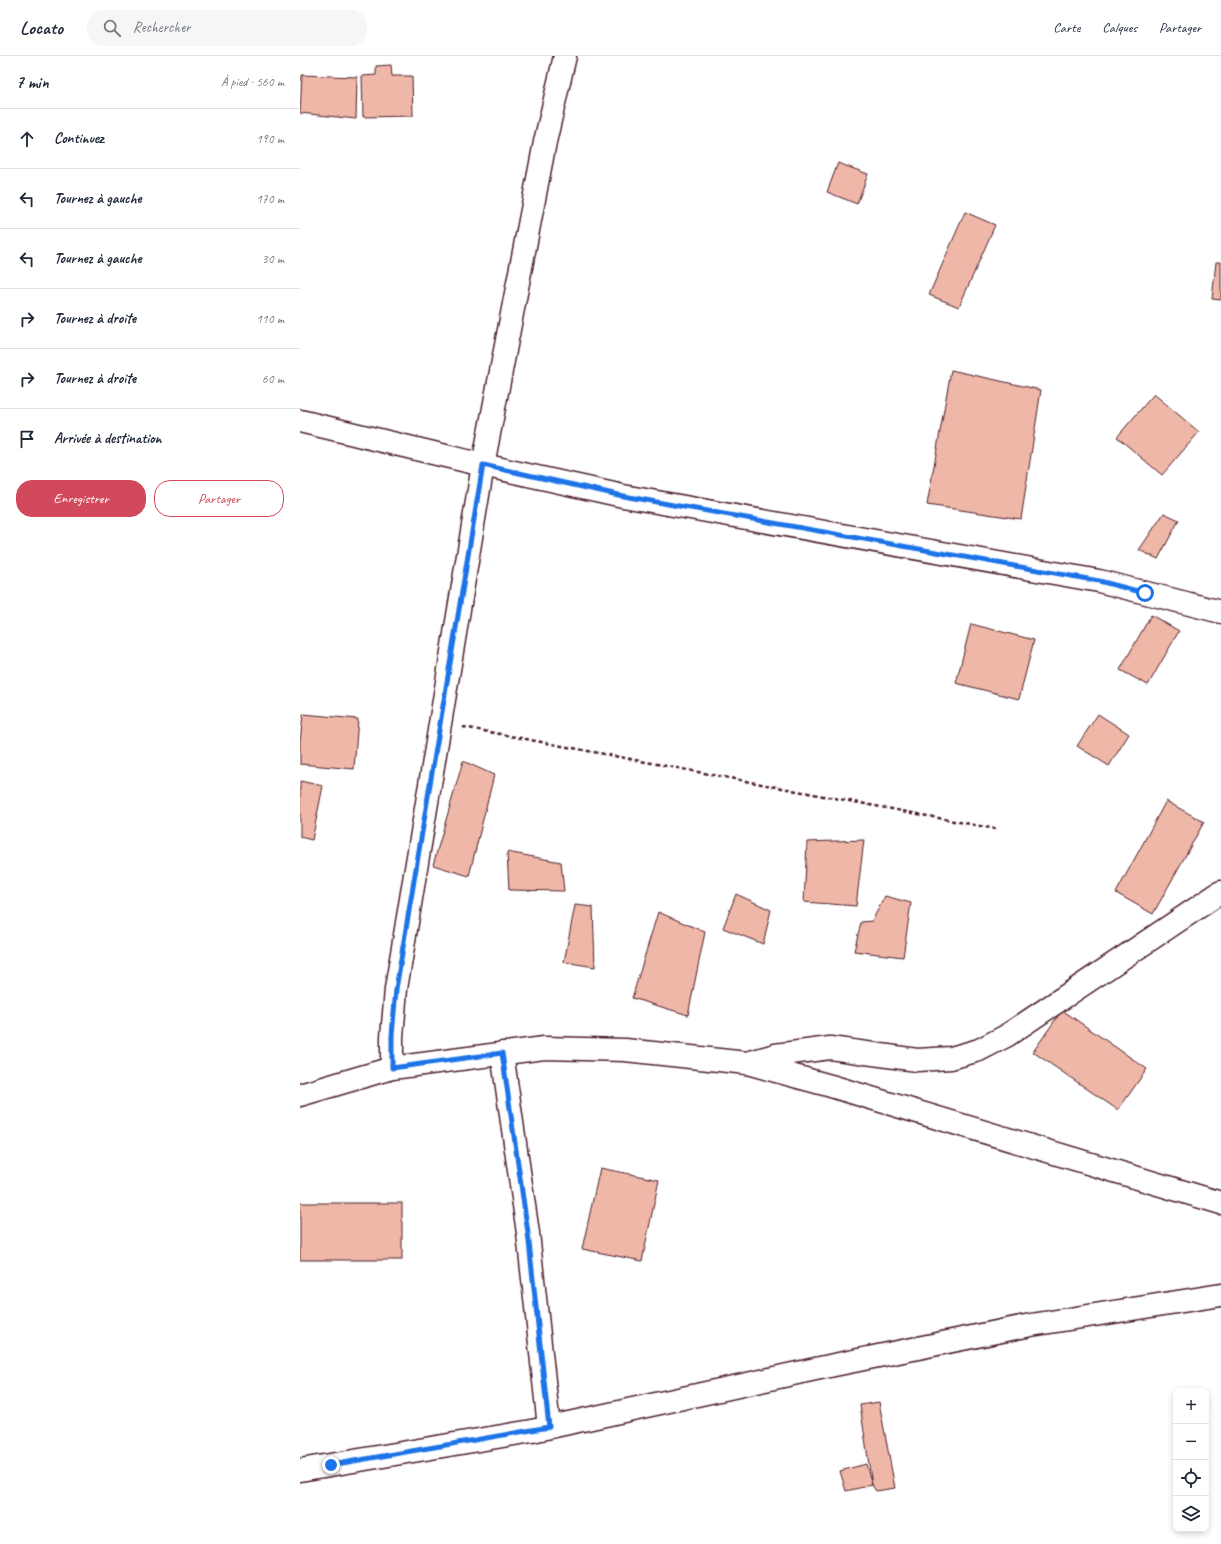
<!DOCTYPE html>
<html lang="fr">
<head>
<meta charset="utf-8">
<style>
	body { margin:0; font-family:Caveat,sans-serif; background:#f6f6f7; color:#1f2937 }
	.controls { position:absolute; right:12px; bottom:12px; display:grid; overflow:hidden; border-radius:8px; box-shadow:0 2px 6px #0003 }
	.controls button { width:36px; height:36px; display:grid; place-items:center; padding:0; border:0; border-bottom:1px solid #e0e1e3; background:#fff; color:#1f2937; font:20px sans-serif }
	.stop { position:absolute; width:12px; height:12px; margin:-9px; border:3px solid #1a73e8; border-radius:50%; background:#fff }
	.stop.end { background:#1a73e8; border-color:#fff; box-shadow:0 1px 4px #0008 }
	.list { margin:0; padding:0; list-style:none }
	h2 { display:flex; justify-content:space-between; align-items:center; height:52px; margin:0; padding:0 16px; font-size:17px }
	h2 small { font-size:13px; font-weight:400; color:#747a83 }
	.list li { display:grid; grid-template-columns:26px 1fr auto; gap:12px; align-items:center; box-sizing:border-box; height:60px; padding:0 16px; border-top:1px solid #e0e1e3 }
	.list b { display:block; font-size:15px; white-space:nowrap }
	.list em { font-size:13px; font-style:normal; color:#747a83 }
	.actions { display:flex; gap:8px; padding:12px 16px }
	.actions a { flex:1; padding:9px 0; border:1px solid #d1495b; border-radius:16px; text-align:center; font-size:14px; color:#d1495b }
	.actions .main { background:#d1495b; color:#fff }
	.icon { flex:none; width:22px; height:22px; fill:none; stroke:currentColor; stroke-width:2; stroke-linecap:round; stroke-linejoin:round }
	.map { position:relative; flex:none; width:921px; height:1488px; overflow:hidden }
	header { display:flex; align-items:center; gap:24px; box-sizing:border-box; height:56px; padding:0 20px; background:#fff; border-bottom:1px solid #e0e1e3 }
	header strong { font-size:19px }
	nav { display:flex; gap:22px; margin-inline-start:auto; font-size:14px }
	.search { width:280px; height:36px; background:#f6f6f7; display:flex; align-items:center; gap:10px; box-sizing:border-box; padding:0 14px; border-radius:16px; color:#747a83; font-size:15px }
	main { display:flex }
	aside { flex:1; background:#fff }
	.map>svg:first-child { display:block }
	.building { fill:#efb7a7; stroke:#4a1f2b }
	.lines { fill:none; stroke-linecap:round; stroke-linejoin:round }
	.street-casing { stroke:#4a1f2b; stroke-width:25 }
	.secondary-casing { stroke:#4a1f2b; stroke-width:25 }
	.path { stroke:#4a1f2b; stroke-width:2.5; stroke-dasharray:4 3; stroke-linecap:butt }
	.street { stroke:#fff; stroke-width:22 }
	.secondary { stroke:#fff; stroke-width:22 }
	.route { stroke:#1a73e8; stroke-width:5 }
</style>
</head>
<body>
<header>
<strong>Locato</strong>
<div class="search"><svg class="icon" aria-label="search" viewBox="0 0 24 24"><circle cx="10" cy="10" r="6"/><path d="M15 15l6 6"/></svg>Rechercher</div>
<nav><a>Carte</a><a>Calques</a><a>Partager</a></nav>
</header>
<main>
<aside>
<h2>7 min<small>À pied · 560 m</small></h2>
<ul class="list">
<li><svg class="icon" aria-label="ahead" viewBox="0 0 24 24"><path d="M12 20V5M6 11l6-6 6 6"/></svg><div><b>Continuez</b></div><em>190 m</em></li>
<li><svg class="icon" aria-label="left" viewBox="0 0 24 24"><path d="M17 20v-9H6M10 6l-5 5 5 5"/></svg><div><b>Tournez à gauche</b></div><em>170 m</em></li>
<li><svg class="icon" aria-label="left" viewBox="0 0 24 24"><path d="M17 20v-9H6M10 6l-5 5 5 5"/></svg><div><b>Tournez à gauche</b></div><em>30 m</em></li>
<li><svg class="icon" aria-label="right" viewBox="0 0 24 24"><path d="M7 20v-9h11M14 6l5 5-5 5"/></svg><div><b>Tournez à droite</b></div><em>110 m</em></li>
<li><svg class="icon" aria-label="right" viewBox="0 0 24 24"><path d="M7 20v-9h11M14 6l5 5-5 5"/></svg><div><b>Tournez à droite</b></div><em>60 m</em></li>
<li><svg class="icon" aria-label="arrive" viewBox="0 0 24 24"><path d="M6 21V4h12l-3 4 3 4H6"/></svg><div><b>Arrivée à destination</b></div></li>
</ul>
<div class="actions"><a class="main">Enregistrer</a><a>Partager</a></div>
</aside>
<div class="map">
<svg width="921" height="1488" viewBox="0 0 921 1488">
	<rect width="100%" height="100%" fill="#fff"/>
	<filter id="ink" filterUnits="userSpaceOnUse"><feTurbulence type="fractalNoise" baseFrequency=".025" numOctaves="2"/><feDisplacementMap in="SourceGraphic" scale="8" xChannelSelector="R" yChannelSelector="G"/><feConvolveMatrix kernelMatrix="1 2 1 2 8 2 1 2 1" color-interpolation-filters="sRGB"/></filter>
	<g filter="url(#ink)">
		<!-- building -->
		<g class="building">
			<path d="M91,9L92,20H112L113,60L63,61L62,20L76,19V10Z"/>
			<path d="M2,19L57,21L56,63L0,57Z"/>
			<path d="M538,107L568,118L557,148L527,136Z"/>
			<path d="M665,156L695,169L659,251L629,239Z"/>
			<path d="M916,206H921V244L912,243Z"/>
			<path d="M651,314L741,334L721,463L627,449Z"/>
			<path d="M854,338L899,376L862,419L817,381Z"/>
			<path d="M864,457L879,464L858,503L839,494Z"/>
			<path d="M851,559L879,575L848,629L820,614Z"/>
			<path d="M671,568L734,584L719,643L656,627Z"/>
			<path d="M3,658L58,663L54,713L0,708V686Z"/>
			<path d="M798,658L829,678L809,710L777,690Z"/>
			<path d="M163,705L194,719L169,820L133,809Z"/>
			<path d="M0,725L23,730L12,784L0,781Z"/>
			<path d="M866,745L904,766L853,858L816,837Z"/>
			<path d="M564,784L556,850L504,846L507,786Z"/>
			<path d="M207,796L261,806L264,835L209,834Z"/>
			<path d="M436,838L471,854L463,888L423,872Z"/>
			<path d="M585,840L611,847L603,901L554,895L561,866L572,865Z"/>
			<path d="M275,849L293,851L295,911L264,906Z"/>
			<path d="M358,856L405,876L388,959L332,942Z"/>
			<path d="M762,954L847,1013L818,1054L733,996Z"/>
			<path d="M300,1112L359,1124L342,1205L282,1193Z"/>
			<rect x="0" y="1147" width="102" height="57"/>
			<path d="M579,1346L595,1432L576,1435L572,1429L560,1349Z"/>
			<path d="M566,1408L572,1429L546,1435L540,1415Z"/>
		</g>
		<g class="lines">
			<defs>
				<g id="street">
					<path d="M0,365L183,409L323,440L799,525L921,556"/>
					<path d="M202,997L228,1177L249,1371"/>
					<path d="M447,1007L475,999L530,992L617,1004L651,1002L679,994L706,980L921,836"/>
					<path d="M92,1012V981L96,933L183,409L245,86L265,0"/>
					<path d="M0,1414L232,1375L534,1309L731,1269L921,1239"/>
				</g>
				<path id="secondary" d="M0,1039L92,1012L244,992L325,994L447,1007L531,1030L921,1147"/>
			</defs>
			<!-- street casing -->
			<use href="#street" class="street-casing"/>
			<!-- secondary casing -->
			<use href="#secondary" class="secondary-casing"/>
			<!-- path -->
			<path class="path" d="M163,671L696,773"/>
			<!-- street -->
			<use href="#street" class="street"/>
			<!-- secondary -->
			<use href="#secondary" class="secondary"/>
		</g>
	</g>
	<g class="lines" filter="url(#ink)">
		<!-- route -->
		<path class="route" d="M31,1409L249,1371L228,1177L202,997L92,1012V980L96,933L183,409L323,440L799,525L845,537"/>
	</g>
</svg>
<div class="controls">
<button>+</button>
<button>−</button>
<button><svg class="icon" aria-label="locate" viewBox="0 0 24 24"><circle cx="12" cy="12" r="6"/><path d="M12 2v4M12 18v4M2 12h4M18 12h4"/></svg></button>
<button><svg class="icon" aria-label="layers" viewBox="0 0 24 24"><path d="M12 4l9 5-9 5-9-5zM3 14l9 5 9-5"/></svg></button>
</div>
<div class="stop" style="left:845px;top:537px"></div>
<div class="stop end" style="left:31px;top:1409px"></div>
</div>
</main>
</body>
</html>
